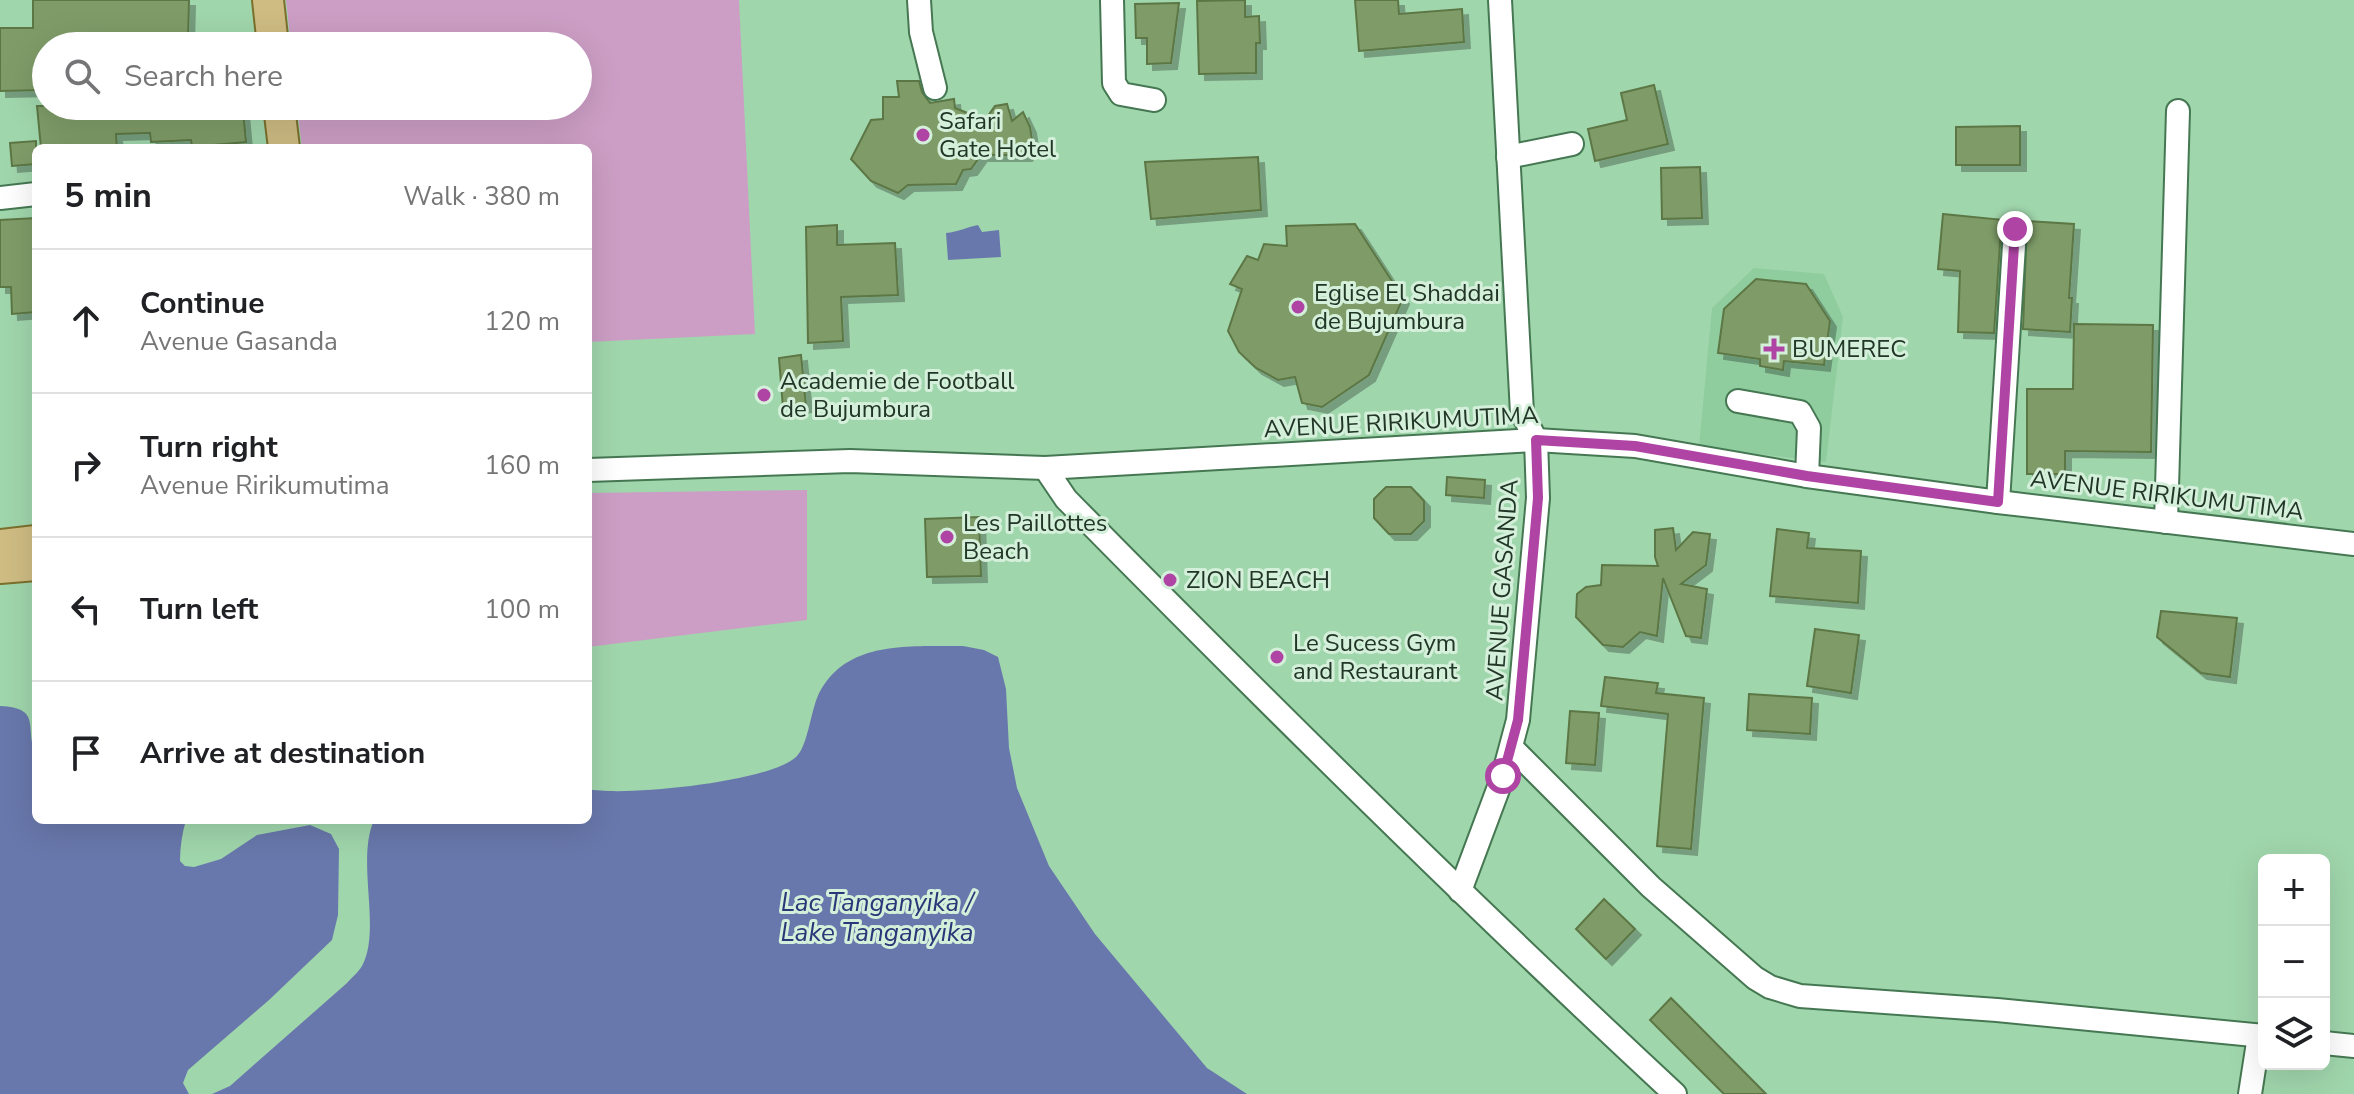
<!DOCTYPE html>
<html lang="en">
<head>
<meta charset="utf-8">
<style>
	body { margin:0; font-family:"Nunito Sans",sans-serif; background:#f2f2f2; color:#202124 }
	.controls { position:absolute; right:24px; bottom:24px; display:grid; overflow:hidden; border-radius:12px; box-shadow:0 8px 32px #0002 }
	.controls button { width:72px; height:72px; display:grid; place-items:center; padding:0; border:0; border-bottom:2px solid #e0e0e0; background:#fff; color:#202124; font:40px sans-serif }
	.stop { position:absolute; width:24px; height:24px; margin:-18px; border:6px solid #af44a5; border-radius:50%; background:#fff }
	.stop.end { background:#af44a5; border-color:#fff; box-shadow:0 2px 8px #0008 }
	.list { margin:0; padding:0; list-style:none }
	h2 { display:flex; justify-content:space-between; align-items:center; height:104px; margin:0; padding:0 32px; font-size:34px }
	h2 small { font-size:26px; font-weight:400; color:#757577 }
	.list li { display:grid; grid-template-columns:52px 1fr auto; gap:24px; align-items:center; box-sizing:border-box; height:144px; padding:0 32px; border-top:2px solid #e0e0e0 }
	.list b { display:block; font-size:30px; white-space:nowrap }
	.list p { margin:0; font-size:26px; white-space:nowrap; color:#757577 }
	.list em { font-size:26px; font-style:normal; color:#757577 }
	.icon { flex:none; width:44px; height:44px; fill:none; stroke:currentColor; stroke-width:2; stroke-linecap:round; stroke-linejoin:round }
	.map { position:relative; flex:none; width:2354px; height:1094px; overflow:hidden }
	.search { position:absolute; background:#fff; box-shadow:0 8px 32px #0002; left:32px; top:32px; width:560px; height:88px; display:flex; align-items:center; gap:20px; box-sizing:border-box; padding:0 28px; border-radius:44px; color:#757577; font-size:30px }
	.panel { position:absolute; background:#fff; box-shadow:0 8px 32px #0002; left:32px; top:144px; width:560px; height:680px; border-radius:12px }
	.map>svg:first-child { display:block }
	.built { fill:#8fcc9e }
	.green { fill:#cc9ec5 }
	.water { fill:#6978ac }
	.building { fill:#7f9c67; stroke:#5c7745; stroke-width:2; filter:url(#shadow) }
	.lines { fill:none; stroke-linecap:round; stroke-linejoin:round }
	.minor-casing { stroke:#457852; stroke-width:26 }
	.major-casing { stroke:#7c702d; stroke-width:34 }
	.minor { stroke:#fff; stroke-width:22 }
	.major { stroke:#cebc83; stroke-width:30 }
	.route { stroke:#af44a5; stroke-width:10 }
	.poi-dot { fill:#af44a5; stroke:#d4efda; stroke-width:3 }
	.labels { text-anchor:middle; stroke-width:6; stroke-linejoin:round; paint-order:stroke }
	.poi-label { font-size:24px; fill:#213626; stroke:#d4efda; text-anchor:start }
	.street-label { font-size:24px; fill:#213626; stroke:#d4efda }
	.water-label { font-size:26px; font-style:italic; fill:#2a3678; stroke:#d4efda }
</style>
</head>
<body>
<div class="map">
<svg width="2354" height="1094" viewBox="0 0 2354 1094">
	<defs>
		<filter id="shadow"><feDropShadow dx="6" dy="6" stdDeviation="0" flood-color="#0004"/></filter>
	</defs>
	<rect width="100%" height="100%" fill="#a0d6ac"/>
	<!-- built -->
	<path class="built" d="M1754,268L1824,274L1843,317L1826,462L1699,447L1712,308Z"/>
	<!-- green -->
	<g class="green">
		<path d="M286,0H739L755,334L588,342V148H302L297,106H578V46H291Z"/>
		<path d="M807,490V620L588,647V493Z"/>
	</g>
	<!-- water -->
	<g class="water">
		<path d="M978,225L982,232L999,230L1001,257L948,260L946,233C959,232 966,227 978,225Z"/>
		<path d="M963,646L984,650L998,657L1006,689L1009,748L1017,788L1049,866L1095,934L1207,1068L1247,1094H212L230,1086L347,983C352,977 360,971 363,964C381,926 356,861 374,820H588V789C623,797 773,782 797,756C807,746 811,713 817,698C843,639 909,647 963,646Z"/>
		<path d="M0,706C43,708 24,728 36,755V820H186C182,834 180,847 180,861L185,866L194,867L221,859L257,835L310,825L331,834L339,849L338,915L332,940L269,1000L188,1070L183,1083L189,1094H0Z"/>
	</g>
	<!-- building -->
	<g class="building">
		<path d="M33,0H189L188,38L111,37V46H46V90L0,91V28H33Z"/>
		<path d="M1245,0V17L1259,16L1260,43H1256V73L1199,74L1197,1Z"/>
		<path d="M1355,0H1398L1399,14L1462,9L1464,42L1359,51Z"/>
		<path d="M1179,3L1171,63L1147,64V38H1136L1135,4Z"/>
		<path d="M897,81H919L922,92L930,103L954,99L955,108L985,120L995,106L1007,104L1012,121L1023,112L1030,127L1033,147L1026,155H981L971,169L963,170L956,184L908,185L898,193L871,181L851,159L871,120L883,119V97H899Z"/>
		<path d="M1654,85L1668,144L1595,161L1588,129L1627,120L1621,93Z"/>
		<path d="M37,106H182L183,116L243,110L246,142L192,147L191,140L151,142L150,133L116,134L117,148H41Z"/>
		<path d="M2020,126V165H1956V127Z"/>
		<path d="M36,141V164L12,166L10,143Z"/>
		<path d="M1258,157L1261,210L1151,219L1145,162Z"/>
		<path d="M1700,167L1702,218L1662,219L1661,168Z"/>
		<path d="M1943,214L2004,220L2001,228L1994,333L1958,332L1960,271L1938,269Z"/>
		<path d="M36,218V312L12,314L11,287H0V220Z"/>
		<path d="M2027,221L2074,224L2069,298H2072L2070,332L2023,329Z"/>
		<path d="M1355,224L1403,298L1369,375L1322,407L1302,403L1295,377L1278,380L1256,368L1239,352L1228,331L1242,289L1230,284L1247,256L1258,260L1264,244L1287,246L1286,226Z"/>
		<path d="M837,225V245L895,243L898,295L841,297L843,341L808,343L806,227Z"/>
		<path d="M1756,279L1806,284L1830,321L1824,365L1784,361L1783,370L1760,366V359L1718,353L1724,309Z"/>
		<path d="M2074,324L2153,325L2151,452L2065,451V474H2027V389H2073Z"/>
		<path d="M801,355L806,406L783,408L779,358Z"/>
		<path d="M1447,477L1485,480L1484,498L1446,495Z"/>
		<path d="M1386,487H1411L1424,501V521L1411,534H1389L1374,518V499Z"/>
		<path d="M979,517L981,576L927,577L925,519Z"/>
		<path d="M1673,528L1676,550L1693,532L1710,534L1706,565L1681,584L1707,589L1701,638L1686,636L1663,578L1657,636L1640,632L1623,647L1603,645L1576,617L1577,594L1586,587L1601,585L1602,565L1658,566L1655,557V530Z"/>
		<path d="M1777,529L1809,533L1807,548L1861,551L1858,603L1770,596Z"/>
		<path d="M2161,611L2237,618L2230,677L2201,673L2157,637Z"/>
		<path d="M1815,629L1859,635L1851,693L1807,686Z"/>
		<path d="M1605,677L1658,683L1656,693L1704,698L1691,849L1657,846L1668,714L1601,706Z"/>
		<path d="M1749,694L1812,698L1810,734L1747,730Z"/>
		<path d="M1570,711L1599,713L1595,765L1566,763Z"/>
		<path d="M1604,899L1635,929L1606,959L1576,929Z"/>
		<path d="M1671,998L1766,1094H1724L1650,1020Z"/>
	</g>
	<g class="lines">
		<defs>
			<g id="minor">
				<path d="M919,0L921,32L935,88"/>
				<path d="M1112,0L1114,83L1121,94L1154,100"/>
				<path d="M1508,157L1572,144"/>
				<path d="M0,198L36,194"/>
				<path d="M1738,401L1800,412L1809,428L1807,476"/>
				<path d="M1045,468L1066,499C1265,701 1467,901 1675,1094"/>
				<path d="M588,470L850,461L1045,468L1536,440L1635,446L1807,476L1998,502L2354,544"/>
				<path d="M1998,502L2015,229"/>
				<path d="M2166,522L2178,111"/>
				<path d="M1512,748L1651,887L1755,978L1770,987L1800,996L1997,1010L2264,1036"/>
				<path d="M1460,891L1503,776L1518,720L1538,498L1536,440L1522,413L1500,0"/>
				<path d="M2324,1043L2354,1046"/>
				<path d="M2250,1094L2259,1036"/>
			</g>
			<g id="major">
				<path d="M268,0L273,46"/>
				<path d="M279,106L284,148"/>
				<path d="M0,545L36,541"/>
				<path d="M0,568L36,565"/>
			</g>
		</defs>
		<!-- minor casing -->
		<use href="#minor" class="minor-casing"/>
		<!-- major casing -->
		<use href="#major" class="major-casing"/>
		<!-- minor -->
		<use href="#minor" class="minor"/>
		<!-- major -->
		<use href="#major" class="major"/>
	</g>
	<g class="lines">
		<!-- route -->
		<path class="route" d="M1503,776L1518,720L1538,498L1536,440L1635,446L1807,476L1998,502L2015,229"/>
	</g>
	<!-- markers -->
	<g class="poi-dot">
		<circle cx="923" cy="135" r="8"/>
		<circle cx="1298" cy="307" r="8"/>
		<path d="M1770 337h8v8h8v8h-8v8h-8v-8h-8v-8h8z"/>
		<circle cx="764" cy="395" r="8"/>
		<circle cx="947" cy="537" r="8"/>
		<circle cx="1170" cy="580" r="8"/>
		<circle cx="1277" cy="657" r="8"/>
	</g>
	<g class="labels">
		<!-- poi labels -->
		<g class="poi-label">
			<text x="939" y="129">Safari<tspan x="939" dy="28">Gate Hotel</tspan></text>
			<text x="1314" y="301">Eglise El Shaddai<tspan x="1314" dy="28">de Bujumbura</tspan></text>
			<text x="1792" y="357">BUMEREC</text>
			<text x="780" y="389">Academie de Football<tspan x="780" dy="28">de Bujumbura</tspan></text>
			<text x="963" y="531">Les Paillottes<tspan x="963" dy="28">Beach</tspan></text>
			<text x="1186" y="588">ZION BEACH</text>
			<text x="1293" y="651">Le Sucess Gym<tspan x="1293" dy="28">and Restaurant</tspan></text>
		</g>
		<!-- street labels -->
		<g class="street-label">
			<text transform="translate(1401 422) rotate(-3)" y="8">AVENUE RIRIKUMUTIMA</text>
			<text transform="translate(2167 495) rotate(7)" y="8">AVENUE RIRIKUMUTIMA</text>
			<text transform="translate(1502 590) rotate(-86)" y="8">AVENUE GASANDA</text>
		</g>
		<!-- water labels -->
		<g class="water-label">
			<text x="877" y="911">Lac Tanganyika /<tspan x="877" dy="30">Lake Tanganyika</tspan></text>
		</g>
	</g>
</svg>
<div class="controls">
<button>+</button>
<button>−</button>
<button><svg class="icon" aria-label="layers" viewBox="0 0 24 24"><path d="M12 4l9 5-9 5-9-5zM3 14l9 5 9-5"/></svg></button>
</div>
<div class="stop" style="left:1503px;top:776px"></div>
<div class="stop end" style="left:2015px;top:229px"></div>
<div class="search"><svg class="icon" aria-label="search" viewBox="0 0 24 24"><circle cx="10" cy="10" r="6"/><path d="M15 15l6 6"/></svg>Search here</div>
<section class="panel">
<h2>5 min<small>Walk · 380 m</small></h2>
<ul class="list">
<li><svg class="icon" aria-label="ahead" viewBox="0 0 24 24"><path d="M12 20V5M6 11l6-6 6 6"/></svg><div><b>Continue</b><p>Avenue Gasanda</p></div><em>120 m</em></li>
<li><svg class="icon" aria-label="right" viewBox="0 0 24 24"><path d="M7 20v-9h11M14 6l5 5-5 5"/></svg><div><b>Turn right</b><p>Avenue Ririkumutima</p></div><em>160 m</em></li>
<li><svg class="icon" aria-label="left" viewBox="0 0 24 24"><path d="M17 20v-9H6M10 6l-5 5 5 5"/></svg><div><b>Turn left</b></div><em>100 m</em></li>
<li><svg class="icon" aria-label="arrive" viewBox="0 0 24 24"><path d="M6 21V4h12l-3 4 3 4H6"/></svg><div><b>Arrive at destination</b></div></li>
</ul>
</section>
</div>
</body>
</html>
